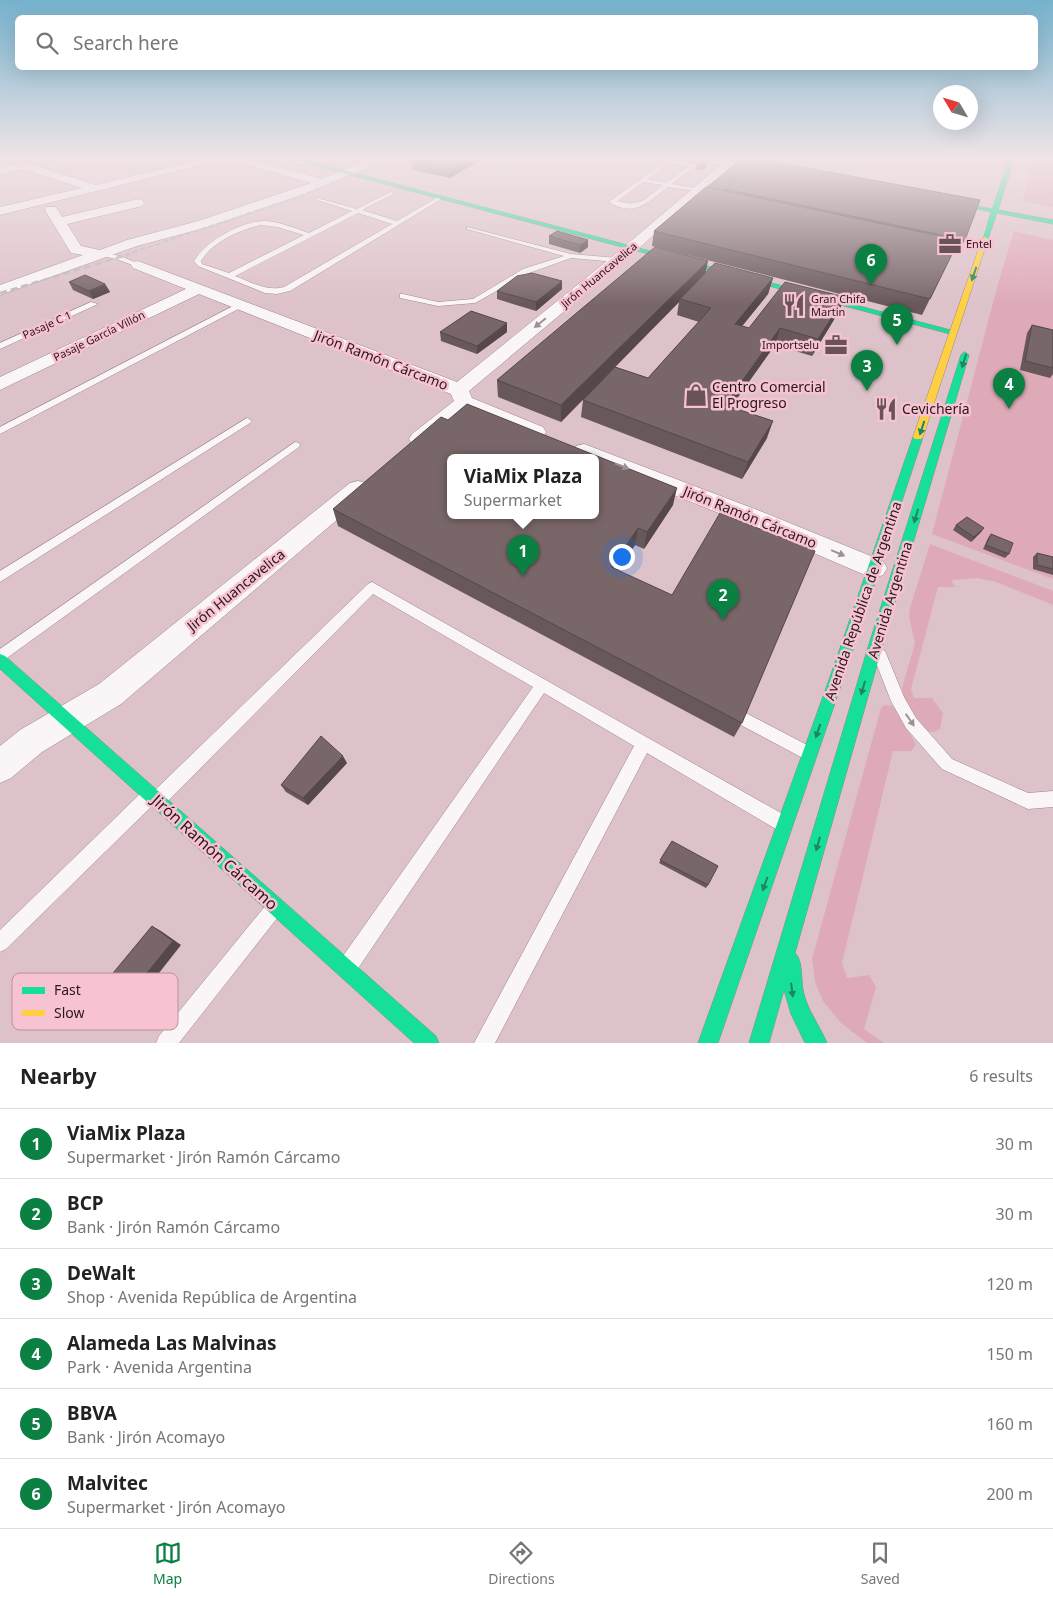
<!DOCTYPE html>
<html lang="en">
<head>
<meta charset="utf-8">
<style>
	body { margin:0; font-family:"Noto Sans",sans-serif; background:#f6f6f6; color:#222 }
	.compass { position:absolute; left:933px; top:85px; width:45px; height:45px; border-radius:50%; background:#fff; box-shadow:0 5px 20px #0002; rotate:308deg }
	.you { position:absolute; left:621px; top:556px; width:18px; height:18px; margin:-12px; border:4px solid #fff; border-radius:50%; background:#1a73e8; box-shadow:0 0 0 8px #1a73e833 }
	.badge { display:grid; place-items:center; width:32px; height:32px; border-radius:50%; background:#0b8043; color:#fff; font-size:16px; font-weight:700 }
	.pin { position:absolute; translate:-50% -41px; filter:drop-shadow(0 1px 2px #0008) }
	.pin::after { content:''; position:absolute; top:26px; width:18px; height:15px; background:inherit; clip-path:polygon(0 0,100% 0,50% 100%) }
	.popup { position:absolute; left:447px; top:454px; width:152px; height:65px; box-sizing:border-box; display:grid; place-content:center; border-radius:8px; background:#fff; filter:drop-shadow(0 1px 4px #0005); font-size:16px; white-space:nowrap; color:#767676 }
	.popup b { font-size:19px; color:#222 }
	.popup::after { content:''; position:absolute; left:50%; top:100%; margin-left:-10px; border:10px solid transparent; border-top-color:#fff }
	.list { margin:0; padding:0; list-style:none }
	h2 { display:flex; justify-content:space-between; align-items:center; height:65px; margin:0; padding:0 20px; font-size:21px }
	h2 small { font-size:16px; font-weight:400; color:#767676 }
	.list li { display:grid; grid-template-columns:32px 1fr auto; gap:15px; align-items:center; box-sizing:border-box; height:70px; padding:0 20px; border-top:1px solid #e0e0e0 }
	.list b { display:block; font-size:19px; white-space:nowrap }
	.list p { margin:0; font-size:16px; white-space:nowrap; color:#767676 }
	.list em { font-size:16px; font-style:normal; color:#767676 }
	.icon { flex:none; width:28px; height:28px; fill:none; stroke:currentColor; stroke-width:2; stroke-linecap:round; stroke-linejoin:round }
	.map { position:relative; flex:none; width:1053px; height:1043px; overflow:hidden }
	.search { position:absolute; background:#fff; box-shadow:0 5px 20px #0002; left:15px; right:15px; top:15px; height:55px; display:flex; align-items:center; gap:12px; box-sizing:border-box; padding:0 18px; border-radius:8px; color:#767676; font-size:19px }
	.sheet { height:485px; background:#fff }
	nav { display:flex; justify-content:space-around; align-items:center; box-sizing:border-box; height:70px; border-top:1px solid #e0e0e0; background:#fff; font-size:14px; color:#767676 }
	nav a { display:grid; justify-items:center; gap:2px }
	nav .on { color:#0b8043 }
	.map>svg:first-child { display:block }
	.green { fill:#dfaab8 }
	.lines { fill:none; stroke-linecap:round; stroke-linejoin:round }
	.lane-casing { stroke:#9b868c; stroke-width:1 }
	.street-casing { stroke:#9b868c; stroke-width:1 }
	.fast-casing { stroke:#9b868c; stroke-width:1 }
	.slow-casing { stroke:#9b868c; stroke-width:1 }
	.lane { fill:#faf6f7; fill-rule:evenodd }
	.street { fill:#faf6f7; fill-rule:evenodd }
	.fast { fill:#16e098; fill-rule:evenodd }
	.slow { fill:#ffcf43; fill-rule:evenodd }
	.rail-far1 { stroke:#c0babb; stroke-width:2; stroke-dasharray:5.5 2.5; stroke-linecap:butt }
	.rail { stroke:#c0babb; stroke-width:2.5; stroke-dasharray:7 4; stroke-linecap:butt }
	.wall { fill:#68585a; fill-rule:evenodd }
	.shaded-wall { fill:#55474a }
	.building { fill:#796669; stroke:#55474a; fill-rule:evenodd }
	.oneway { fill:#1f8661 }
	.oneway2 { fill:#9c9295 }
	.labels { text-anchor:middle; stroke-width:5; stroke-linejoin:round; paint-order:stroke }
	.far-poi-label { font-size:11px; fill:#2a171d; stroke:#f7c3d1; text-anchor:start }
	.far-street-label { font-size:11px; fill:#2a171d; stroke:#f7c3d1 }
	.street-label { font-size:14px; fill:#2a171d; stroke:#f7c3d1 }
	.poi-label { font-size:14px; fill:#2a171d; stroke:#f7c3d1; text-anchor:start }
	.near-street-label { font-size:16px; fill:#2a171d; stroke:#f7c3d1 }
	.key { fill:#f7c3d1; stroke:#ba8f9b; stroke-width:1 }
	.key-label { font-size:14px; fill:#2a171d }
</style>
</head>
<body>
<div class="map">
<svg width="1053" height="1043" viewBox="0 0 1053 1043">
	<rect width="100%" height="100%" fill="#ddc2c9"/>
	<!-- green -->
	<g class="green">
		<path d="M1033,157H1053V207L1023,201Z"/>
		<path d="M1014,231L1053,240V579L932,534L998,284Z"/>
		<path d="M930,544L1053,591V605L996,582L977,578L951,580L955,587H938L911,689L914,698H932L943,713L940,729L934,732L926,731L903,698L902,688L915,643L909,617L910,608Z"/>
		<path d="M884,705L892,706L896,710L916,744L911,751H893L842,963L847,978L869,975L876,987L864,1029L884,1043H867L841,1023L823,1001L815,982L812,959L881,708Z"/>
	</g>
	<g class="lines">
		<defs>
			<g id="lane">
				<path d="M732,159L734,162L694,167L672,184L699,189V191L668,187C648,202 635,218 609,202L664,162L676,160L692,164ZM667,164H676L688,167L666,183L647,179ZM643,182L663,185C644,199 641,208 617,201Z"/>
				<path d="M390,192L395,193L362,210L397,221L438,197L443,198L290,291L277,294L265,293L198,266L194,261C206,241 243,220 267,221C281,222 296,229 309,233L352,211L317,200V198L357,209ZM358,213L392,224L284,287C268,292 250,282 235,276ZM261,225L277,227L304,235L229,273L202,264L201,261C212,242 239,230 261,225Z"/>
				<path d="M467,227L571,254L617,258L620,260L617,262L571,258L529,273L475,303L438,306L400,298V294H403L438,302L473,299L523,269L564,256L467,229Z"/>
				<path d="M101,252L120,256L142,265L138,267L116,259L99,255L98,254Z"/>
				<path d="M91,302L98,304L0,349V343Z"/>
				<path d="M237,304L244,306L0,434V427Z"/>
				<path d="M247,418L252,421L250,423L0,582V571Z"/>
				<path d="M295,442L299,443L300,445L299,447L0,663V649Z"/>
				<path d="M372,582L788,817L790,823L788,829L782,831L776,829L647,753L495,1043H474L634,746L544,693L357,970L350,972L343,970L341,963L343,956L533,687L373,594L166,803L160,805L155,803L6,949L0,952V930L143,791L149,789L154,791L368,584Z"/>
				<path d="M880,649L885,651L904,697L916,718L952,759L1028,793L1053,791V807L1028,809L942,769L906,728L891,701L873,655L875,651Z"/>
				<path d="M742,711L811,747L814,752L811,757L806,759L801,757L737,723L735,718L737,713Z"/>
				<path d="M272,902L278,905L281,911L278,917L179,1043H156L159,1036L266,905Z"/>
			</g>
			<g id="street">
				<path d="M212,157H233L0,215V207L82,188L23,169L0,174V168L24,162L96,185Z"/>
				<path d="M303,157H318L306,164H298L296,162Z"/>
				<path d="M375,157H391L308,193L208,227L137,246L0,295V285L83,255L71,253L45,210L46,207H56L62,217L138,199L142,200L144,203L142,206L67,224L81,246L100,250L127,240L198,221L311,183L244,164L242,162L244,160L248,159L322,179Z"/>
				<path d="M730,157H742L622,263L469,391L472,398L543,427L546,432L543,437L536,439L529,437L466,410L426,444L419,446L412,444L409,439L412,434L454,401L451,394L199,294L0,390V377L186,289L133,268L131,265L133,262L138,261L457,382L612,257Z"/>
				<path d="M584,444L760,511L883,561L887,568L883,575L874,578L865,575L744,523L596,464V457L576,456L573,451L576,446Z"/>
				<path d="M358,481L366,483L369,489L366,495L121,704L42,752L11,778L0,783V746L20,730L99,684L350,483Z"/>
			</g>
			<g id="fast">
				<path d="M283,157H293L958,332L951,334Z"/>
				<path d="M711,157H724L778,169L775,171Z"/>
				<path d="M1010,157H1015L998,210L1053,220V224L997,213L988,239L983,240L991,212L974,208L977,206L992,209Z"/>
				<path d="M965,352L969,355L883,644L795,953C803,960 801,979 803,990C807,1010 819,1024 827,1043H805L791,1014L784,990L769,1043H749L869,644L961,355Z"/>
				<path d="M918,434L923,437L844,677L718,1043H698L830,677L913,437Z"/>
				<path d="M0,654L5,656L436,1036L439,1043H414L0,669Z"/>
			</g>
			<g id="slow">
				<path d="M49,157H60L24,167L0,162V158L24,163Z"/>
				<path d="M985,237L988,239L923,437L921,439H915L913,437L982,239Z"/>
			</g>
		</defs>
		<!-- lane casing -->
		<use href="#lane" class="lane-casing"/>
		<!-- street casing -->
		<use href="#street" class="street-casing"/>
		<!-- fast casing -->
		<use href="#fast" class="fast-casing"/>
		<!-- slow casing -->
		<use href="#slow" class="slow-casing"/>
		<!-- lane -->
		<use href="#lane" class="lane"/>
		<!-- street -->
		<use href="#street" class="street"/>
		<!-- fast -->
		<use href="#fast" class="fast"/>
		<!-- slow -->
		<use href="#slow" class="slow"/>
		<!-- rail-far1 -->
		<path class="rail-far1" d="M125,255L298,197L395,157"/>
		<!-- rail -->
		<path class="rail" d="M0,293L130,254"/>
	</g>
	<!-- wall -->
	<g class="wall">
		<path d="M486,157L450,178L413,170L412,160Z"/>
		<path d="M756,161L965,240L957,255L952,254L922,315L652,246L654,231L707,187Z"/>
		<path d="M696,166L706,167L702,170L696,169Z"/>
		<path d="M549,236L588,247L580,253L549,244Z"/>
		<path d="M706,273L773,278L768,294L742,326L749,328L845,297L838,313L812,356L775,345L731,407L767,438L742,479L581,417L583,400L601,381L561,422L498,397L497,380ZM679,302L677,315L699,322L648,378L615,367Z"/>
		<path d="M69,282L105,284L110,292L93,299L73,290Z"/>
		<path d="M562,289L536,311L497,299V291Z"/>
		<path d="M507,323V332L477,354L441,341L440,332Z"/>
		<path d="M1032,325L1053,330V374L1050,378L1020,370L1027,333Z"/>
		<path d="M673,505L644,549L635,545L618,570L742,723L734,737L338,526L333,509Z"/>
		<path d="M956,525L984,528L981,532L971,542L953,530Z"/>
		<path d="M991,534L1009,554L1005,558L983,549L988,538Z"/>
		<path d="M1037,553L1053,557V575L1033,569V557Z"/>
		<path d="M347,763L308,805L286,792L281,785Z"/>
		<path d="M672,841L708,885L706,888L659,863Z"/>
	</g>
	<!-- shaded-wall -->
	<g class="shaded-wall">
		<path d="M468,157H486L450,178V168Z"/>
		<path d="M707,164L706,167L702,170V167Z"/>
		<path d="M588,240V247L580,253V245Z"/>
		<path d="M708,261L705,276L680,299L679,302L561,422V405Z"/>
		<path d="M773,278L768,294L731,340L735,324Z"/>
		<path d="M562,281V289L536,311V302Z"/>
		<path d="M105,284L110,292L93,299L89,291Z"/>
		<path d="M845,297L838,313L812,356L818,339Z"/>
		<path d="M507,323V332L477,354V346Z"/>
		<path d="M780,328L775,345L720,422L725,405Z"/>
		<path d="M773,421L767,438L742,479L748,462Z"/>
		<path d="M677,488L673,505L644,549L647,532Z"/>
		<path d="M638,528L635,545L609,584L611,567Z"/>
		<path d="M984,528L981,532L971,542L974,537Z"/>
		<path d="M343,756L347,763L308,805L303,798Z"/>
		<path d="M152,926L161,931L181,945L126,1015L115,1012Z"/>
	</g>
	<!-- building -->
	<g class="building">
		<path d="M417,157H468L450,168L412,160Z"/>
		<path d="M742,159L756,161L725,189V191L707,187Z"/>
		<path d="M759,159L980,200L965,240L725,189Z"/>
		<path d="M701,162L707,164L702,167L696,166Z"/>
		<path d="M706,187L959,240L930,299L654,231Z"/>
		<path d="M557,231L588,240L580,245L549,236Z"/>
		<path d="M655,247L708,261L561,405L497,380Z"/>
		<path d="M715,263L773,278L735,324L749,328L785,282L845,297L818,339L780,328L725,405L773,421L748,462L583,400L615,367L648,378L711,308L680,299Z"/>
		<path d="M532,273L562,281L536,302L497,291L517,276Z"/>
		<path d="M85,275L105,284L89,291L69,282Z"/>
		<path d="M471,311L507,323L477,346L440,332Z"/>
		<path d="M1032,325L1053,330V368L1025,361Z"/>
		<path d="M467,404L677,488L647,532L638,528L611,567L672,595L720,513L815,551L742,723L333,509L441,417L448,420ZM450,457H596V515H450Z"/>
		<path d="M967,517L984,528L974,537L956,525Z"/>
		<path d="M991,534L1013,543L1009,554L986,545Z"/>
		<path d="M1037,553L1053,557V569L1037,565Z"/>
		<path d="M321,736L343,756L303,798L281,785Z"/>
		<path d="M672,841L718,866L708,885L660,860Z"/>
		<path d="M152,926L173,941L115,1012L94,996Z"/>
	</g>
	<!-- one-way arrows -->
	<defs><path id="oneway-solid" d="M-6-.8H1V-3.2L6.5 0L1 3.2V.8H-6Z" transform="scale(1.25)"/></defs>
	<g class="oneway">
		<use href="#oneway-solid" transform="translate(974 274) rotate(109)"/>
		<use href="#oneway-solid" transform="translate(964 361) rotate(107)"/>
		<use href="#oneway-solid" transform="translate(922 428) rotate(108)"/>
		<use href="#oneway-solid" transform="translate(916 516) rotate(107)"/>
		<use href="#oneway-solid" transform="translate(863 688) rotate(106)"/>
		<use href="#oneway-solid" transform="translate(818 731) rotate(109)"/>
		<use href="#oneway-solid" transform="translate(818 844) rotate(106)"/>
		<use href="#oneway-solid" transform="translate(765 884) rotate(110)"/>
		<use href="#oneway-solid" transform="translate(792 990) rotate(83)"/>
	</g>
	<g class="oneway2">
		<use href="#oneway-solid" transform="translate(540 323) rotate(141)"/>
		<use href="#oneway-solid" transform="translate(622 466) rotate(21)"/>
		<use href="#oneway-solid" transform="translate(838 553) rotate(23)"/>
		<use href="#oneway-solid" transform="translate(910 720) rotate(55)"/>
	</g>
	<!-- sky -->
	<linearGradient id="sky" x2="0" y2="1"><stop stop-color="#75b2cd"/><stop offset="0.52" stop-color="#f0e4e7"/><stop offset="1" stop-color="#f0e4e7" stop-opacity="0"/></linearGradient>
	<rect width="1053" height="304" fill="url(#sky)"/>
	<!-- icons -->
	<defs>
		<symbol id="office-bare" viewBox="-9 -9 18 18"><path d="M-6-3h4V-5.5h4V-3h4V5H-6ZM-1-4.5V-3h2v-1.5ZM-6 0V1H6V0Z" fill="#695359" stroke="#f7c3d1" stroke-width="2.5" paint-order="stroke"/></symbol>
		<symbol id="restaurant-bare" viewBox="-9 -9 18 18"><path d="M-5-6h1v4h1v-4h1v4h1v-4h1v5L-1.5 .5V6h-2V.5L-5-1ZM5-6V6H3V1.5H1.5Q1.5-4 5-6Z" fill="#695359" stroke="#f7c3d1" stroke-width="2.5" paint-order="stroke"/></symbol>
		<symbol id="shop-bare" viewBox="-9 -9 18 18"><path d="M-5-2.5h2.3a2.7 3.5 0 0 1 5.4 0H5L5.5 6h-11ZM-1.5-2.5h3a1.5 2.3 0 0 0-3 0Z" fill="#695359" stroke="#f7c3d1" stroke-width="2.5" paint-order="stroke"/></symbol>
	</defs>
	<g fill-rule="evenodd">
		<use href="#office-bare" x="934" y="228" width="32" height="32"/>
		<use href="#restaurant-bare" x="778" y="289" width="32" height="32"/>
		<use href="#office-bare" x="820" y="329" width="32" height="32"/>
		<use href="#shop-bare" x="680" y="379" width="32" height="32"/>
		<use href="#restaurant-bare" x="870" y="393" width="32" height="32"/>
	</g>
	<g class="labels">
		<!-- far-poi labels -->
		<g class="far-poi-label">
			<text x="966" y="248">Entel</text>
			<text x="811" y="303">Gran Chifa<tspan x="811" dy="13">Martin</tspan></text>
			<text x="819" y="349" text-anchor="end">Importselu</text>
		</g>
		<!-- far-street labels -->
		<g class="far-street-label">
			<text transform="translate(599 275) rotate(-40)" y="4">Jirón Huancavelica</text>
			<text transform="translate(47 325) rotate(-24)" y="4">Pasaje C 1</text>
			<text transform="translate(99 336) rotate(-26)" y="4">Pasaje García Villón</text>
		</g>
		<!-- street labels -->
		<g class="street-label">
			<text transform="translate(381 360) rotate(21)" y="5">Jirón Ramón Cárcamo</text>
			<text transform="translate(750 517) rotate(22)" y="5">Jirón Ramón Cárcamo</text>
			<text transform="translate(236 590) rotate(-39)" y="5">Jirón Huancavelica</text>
			<text transform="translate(890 600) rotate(-73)" y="5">Avenida Argentina</text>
			<text transform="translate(863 601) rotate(-71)" y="5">Avenida República de Argentina</text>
		</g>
		<!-- poi labels -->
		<g class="poi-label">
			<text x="712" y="392">Centro Comercial<tspan x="712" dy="16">El Progreso</tspan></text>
			<text x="902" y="414">Cevichería</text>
		</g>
		<!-- near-street labels -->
		<g class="near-street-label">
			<text transform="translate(215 852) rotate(42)" y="6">Jirón Ramón Cárcamo</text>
		</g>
	</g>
	<!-- legend -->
	<rect x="12" y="973" width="166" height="57" rx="8" class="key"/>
	<rect x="22" y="987" width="23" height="7" fill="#16e098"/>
	<rect x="22" y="1010" width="23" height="6" fill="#ffcf43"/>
	<g class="key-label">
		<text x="54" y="995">Fast</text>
		<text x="54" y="1018">Slow</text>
	</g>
</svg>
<svg class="compass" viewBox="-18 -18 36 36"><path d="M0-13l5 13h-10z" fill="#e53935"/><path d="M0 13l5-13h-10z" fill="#767676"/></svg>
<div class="you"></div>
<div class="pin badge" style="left:523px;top:576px">1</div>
<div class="popup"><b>ViaMix Plaza</b>Supermarket</div>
<div class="pin badge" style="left:723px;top:620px">2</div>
<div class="pin badge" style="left:867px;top:391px">3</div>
<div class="pin badge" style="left:1009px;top:409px">4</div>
<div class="pin badge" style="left:897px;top:345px">5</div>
<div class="pin badge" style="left:871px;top:285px">6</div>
<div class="search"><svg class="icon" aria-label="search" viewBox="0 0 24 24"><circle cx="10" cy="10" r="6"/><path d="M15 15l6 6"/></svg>Search here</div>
</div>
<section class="sheet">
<h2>Nearby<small>6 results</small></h2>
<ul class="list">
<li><span class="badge">1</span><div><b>ViaMix Plaza</b><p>Supermarket · Jirón Ramón Cárcamo</p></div><em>30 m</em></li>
<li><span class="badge">2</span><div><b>BCP</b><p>Bank · Jirón Ramón Cárcamo</p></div><em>30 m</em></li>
<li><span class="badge">3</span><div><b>DeWalt</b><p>Shop · Avenida República de Argentina</p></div><em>120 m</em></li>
<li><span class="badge">4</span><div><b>Alameda Las Malvinas</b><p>Park · Avenida Argentina</p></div><em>150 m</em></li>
<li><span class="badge">5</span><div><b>BBVA</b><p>Bank · Jirón Acomayo</p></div><em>160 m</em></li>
<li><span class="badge">6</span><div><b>Malvitec</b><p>Supermarket · Jirón Acomayo</p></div><em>200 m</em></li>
</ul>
</section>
<nav>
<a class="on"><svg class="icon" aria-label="map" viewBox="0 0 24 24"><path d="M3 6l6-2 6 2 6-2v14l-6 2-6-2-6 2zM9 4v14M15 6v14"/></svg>Map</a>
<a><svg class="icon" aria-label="directions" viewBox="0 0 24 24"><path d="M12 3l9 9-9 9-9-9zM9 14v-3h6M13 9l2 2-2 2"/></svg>Directions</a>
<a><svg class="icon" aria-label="saved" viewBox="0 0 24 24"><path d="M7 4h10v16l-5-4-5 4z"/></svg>Saved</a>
</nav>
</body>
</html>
